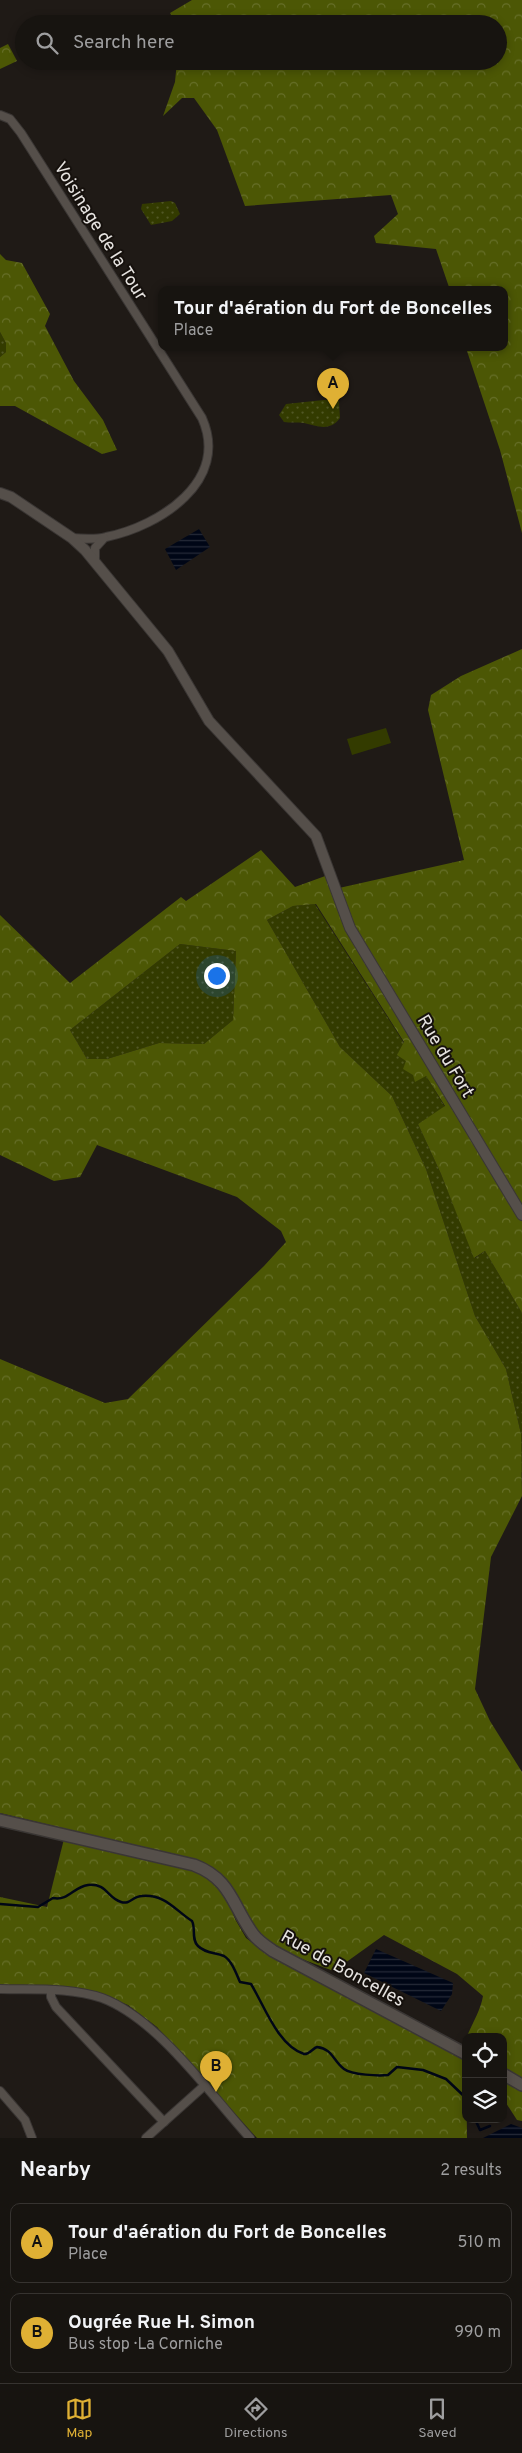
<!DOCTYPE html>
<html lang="en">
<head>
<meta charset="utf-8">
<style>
	body { margin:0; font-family:Overpass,sans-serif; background:#24211e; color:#f1f3f6 }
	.controls { position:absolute; right:15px; bottom:15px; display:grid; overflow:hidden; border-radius:10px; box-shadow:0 2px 8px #0003 }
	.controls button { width:45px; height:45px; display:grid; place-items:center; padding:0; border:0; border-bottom:1px solid #363330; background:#171410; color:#f1f3f6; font:25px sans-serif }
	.you { position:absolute; left:216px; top:975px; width:18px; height:18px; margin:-12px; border:4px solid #fff; border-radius:50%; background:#1a73e8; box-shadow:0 0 0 8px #1a73e833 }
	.badge { display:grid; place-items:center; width:32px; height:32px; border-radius:50%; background:#dfb034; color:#111; font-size:16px; font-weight:700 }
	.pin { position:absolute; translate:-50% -41px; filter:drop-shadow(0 1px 2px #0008) }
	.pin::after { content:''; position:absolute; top:26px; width:18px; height:15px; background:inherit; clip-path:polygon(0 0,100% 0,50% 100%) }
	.popup { position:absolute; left:158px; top:286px; width:350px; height:65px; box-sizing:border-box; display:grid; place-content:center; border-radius:10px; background:#171410; filter:drop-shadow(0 1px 4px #0005); font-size:16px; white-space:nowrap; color:#9e9e9f }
	.popup b { font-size:19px; color:#f1f3f6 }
	.popup::after { content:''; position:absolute; left:50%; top:100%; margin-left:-10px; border:10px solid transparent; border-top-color:#171410 }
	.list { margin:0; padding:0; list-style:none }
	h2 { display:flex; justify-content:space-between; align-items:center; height:65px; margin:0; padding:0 20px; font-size:21px }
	h2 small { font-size:16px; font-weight:400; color:#9e9e9f }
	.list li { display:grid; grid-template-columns:32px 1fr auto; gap:15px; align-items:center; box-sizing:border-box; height:80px; margin:0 10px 10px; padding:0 10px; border:1px solid #363330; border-radius:10px }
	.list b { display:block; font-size:19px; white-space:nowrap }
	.list p { margin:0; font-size:16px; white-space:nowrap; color:#9e9e9f }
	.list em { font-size:16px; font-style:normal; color:#9e9e9f }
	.icon { flex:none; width:28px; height:28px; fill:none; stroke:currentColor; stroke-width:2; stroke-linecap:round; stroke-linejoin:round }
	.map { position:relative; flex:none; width:522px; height:2138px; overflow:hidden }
	.search { position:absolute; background:#171410; box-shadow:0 2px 8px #0003; left:15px; right:15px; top:15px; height:55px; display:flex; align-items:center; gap:12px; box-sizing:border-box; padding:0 18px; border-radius:28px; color:#9e9e9f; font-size:19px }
	.sheet { height:245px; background:#171410 }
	nav { display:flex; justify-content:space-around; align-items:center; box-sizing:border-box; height:70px; border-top:1px solid #363330; background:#171410; font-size:14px; color:#9e9e9f }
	nav a { display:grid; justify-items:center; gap:2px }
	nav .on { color:#dfb034 }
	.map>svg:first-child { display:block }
	.grass { fill:url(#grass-dots) }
	.forest { fill:url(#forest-crowns); fill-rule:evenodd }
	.garden { fill:#333b00 }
	.water { fill:url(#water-rules) }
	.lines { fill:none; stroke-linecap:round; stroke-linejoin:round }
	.stream { stroke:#000616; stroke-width:2.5 }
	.minor-casing { stroke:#3a3634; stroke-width:10 }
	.tertiary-casing { stroke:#3a3634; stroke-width:12 }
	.secondary-casing { stroke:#3a3634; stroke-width:14 }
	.minor { stroke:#554f4a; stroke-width:8 }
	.tertiary { stroke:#554f4a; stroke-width:10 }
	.secondary { stroke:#554f4a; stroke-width:11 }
	.labels { text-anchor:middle; stroke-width:4; stroke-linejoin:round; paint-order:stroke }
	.street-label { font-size:18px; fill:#e6e3e0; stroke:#16110d }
</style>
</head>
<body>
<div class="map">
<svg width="522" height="2138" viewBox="0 0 522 2138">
	<defs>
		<pattern id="grass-dots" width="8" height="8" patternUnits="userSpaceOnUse" patternTransform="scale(1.25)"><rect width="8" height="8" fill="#333b00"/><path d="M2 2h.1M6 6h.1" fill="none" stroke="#515725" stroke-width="1.8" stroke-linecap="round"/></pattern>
		<pattern id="forest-crowns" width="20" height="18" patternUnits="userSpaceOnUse" patternTransform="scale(1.25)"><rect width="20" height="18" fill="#4c5705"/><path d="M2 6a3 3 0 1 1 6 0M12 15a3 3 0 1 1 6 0" fill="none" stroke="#666f29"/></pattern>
		<pattern id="water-rules" width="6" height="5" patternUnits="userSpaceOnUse" patternTransform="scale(1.25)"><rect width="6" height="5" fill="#000616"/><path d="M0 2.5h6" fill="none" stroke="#252a38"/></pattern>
	</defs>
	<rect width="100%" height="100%" fill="#1f1a16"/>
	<!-- grass -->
	<g class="grass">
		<path d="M171,201L175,203L180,214L172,221L151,225L141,209L142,204Z"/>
		<path d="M0,332L6,343V352L0,357Z"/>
		<path d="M333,399L339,401L340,418C330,432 317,426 304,423C297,422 290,423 284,422L279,415L286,404Z"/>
		<path d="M315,904L404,1043L406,1061L426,1076L445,1107L418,1124L441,1174L475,1258L485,1251L522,1313V1472L520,1473L521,1434L506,1369L475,1316L426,1169L392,1096L340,1047L267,920L293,906Z"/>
		<path d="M180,944L236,951L233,1020L204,1044L159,1043L107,1059H87L70,1030Z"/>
	</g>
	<!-- forest -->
	<g class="forest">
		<path d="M192,0H522V533L500,450L466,348H504V290H450L436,249L376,243L374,236L398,214L391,195L245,206L217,130L194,98H182L163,116L175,82L177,61H498V24H176L170,13Z"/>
		<path d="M8,44L17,61L0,69V48Z"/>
		<path d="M0,254L6,260L22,263L50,314L45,326L74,381L103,420L117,450L102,454L15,406H0V357L6,352V343L0,332Z"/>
		<path d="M522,649V1206L354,929L339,888L464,860L428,710L431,695L461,676Z"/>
		<path d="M261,850L295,887L328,875L341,915L522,1221V1313L485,1251L474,1258L441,1174L418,1124L445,1106L426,1076L415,1082L413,1075L403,1069L406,1061L397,1055L404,1042L316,904L293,906L267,920L340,1047L392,1096L426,1169L475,1316L506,1369L521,1434L522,1496L491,1557L475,1689L490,1721L522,1772V2080L503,2070V2037H466V2049L463,2048C468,2029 480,2014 483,1996L457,1974L384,1935L345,1963L336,1972C318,1965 279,1951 266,1940C232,1908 242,1875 186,1858L0,1813V1359L105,1403L128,1399L264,1266L286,1242L281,1231L237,1197L97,1145L80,1177L54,1181L0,1155V915L70,983L181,897L186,901ZM180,944L236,951L233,1020L204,1044L159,1043L107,1059H87L70,1030Z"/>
		<path d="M64,1839L190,1868L209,1876L226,1895L235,1919L246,1938L262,1950L466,2059L467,2138H257L157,2027L128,2005L96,1992L76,1988L0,1985V1897L47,1907Z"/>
		<path d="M503,2079L522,2090V2121L517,2120L506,2103H503Z"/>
	</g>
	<!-- garden -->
	<path class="garden" d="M386,728L391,743L352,755L347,739Z"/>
	<!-- water -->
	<g class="water">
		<path d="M199,529L210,547L176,570L165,549Z"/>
		<path d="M376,1949L453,1983L452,1994L441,2011L364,1973Z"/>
		<path d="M511,2124L522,2128V2138H483Z"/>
	</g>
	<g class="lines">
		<!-- stream -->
		<g class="stream">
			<path d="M0,1904L38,1907L53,1898C69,1901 73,1887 88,1885C107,1883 107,1898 121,1902C130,1905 133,1896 142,1896C165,1894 175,1910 192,1921C196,1929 191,1939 198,1946C206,1954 215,1952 224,1956C232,1961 236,1973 240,1982L251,1984C264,2005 278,2046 304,2054C309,2055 313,2048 317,2047C333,2049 333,2061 344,2069C352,2075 379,2076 388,2075L397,2067L423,2070L446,2079L466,2098"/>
			<path d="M475,2119L480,2130L490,2126"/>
		</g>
		<defs>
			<g id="minor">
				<path d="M0,115L10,119L21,133L202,418C230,481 160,526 106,537C95,540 83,539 72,538"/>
				<path d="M95,562V548L104,538"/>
				<path d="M0,1989C33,1990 70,1987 102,1998C158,2019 210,2094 250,2138"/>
				<path d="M51,1990V1997L56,2007L164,2122"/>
				<path d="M0,2091L25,2120L32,2138"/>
				<path d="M146,2138L204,2086"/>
			</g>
			<path id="tertiary" d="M0,493L11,497L72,538L85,550L168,651L209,721L316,836L350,928L522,1215"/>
			<g id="secondary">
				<path d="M0,1820L194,1865C231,1879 232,1905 253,1934C258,1941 266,1946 273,1951L466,2054"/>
				<path d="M503,2074L522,2085"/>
			</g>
		</defs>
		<!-- minor casing -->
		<use href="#minor" class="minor-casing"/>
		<!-- tertiary casing -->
		<use href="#tertiary" class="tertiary-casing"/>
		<!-- secondary casing -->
		<use href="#secondary" class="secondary-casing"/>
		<!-- minor -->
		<use href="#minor" class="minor"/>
		<!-- tertiary -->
		<use href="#tertiary" class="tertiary"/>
		<!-- secondary -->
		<use href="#secondary" class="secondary"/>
	</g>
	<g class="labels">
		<!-- street labels -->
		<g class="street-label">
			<text transform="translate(101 231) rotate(58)" y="6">Voisinage de la Tour</text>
			<text transform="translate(446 1056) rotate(59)" y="6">Rue du Fort</text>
			<text transform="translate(343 1968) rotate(29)" y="6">Rue de Boncelles</text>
		</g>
	</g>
</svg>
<div class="controls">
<button><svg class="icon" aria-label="locate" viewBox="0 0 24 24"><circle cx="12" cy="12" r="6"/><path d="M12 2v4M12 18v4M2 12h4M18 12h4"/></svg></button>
<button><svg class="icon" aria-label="layers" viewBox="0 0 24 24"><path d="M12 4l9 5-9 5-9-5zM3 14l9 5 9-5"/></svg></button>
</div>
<div class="you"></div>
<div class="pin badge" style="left:333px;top:409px">A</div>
<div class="popup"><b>Tour d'aération du Fort de Boncelles</b>Place</div>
<div class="pin badge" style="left:216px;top:2092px">B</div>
<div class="search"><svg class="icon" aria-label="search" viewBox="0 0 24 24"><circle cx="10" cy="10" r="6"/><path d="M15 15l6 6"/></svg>Search here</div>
</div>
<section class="sheet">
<h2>Nearby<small>2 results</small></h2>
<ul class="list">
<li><span class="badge">A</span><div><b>Tour d'aération du Fort de Boncelles</b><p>Place</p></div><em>510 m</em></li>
<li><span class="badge">B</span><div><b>Ougrée Rue H. Simon</b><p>Bus stop · La Corniche</p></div><em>990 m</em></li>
</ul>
</section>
<nav>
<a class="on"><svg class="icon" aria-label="map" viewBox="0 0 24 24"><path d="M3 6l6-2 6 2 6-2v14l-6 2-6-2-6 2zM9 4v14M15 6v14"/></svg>Map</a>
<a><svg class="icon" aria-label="directions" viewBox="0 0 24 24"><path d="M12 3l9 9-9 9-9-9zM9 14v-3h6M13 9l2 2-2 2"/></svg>Directions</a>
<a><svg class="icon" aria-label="saved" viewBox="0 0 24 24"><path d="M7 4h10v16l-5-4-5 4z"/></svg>Saved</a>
</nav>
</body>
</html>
